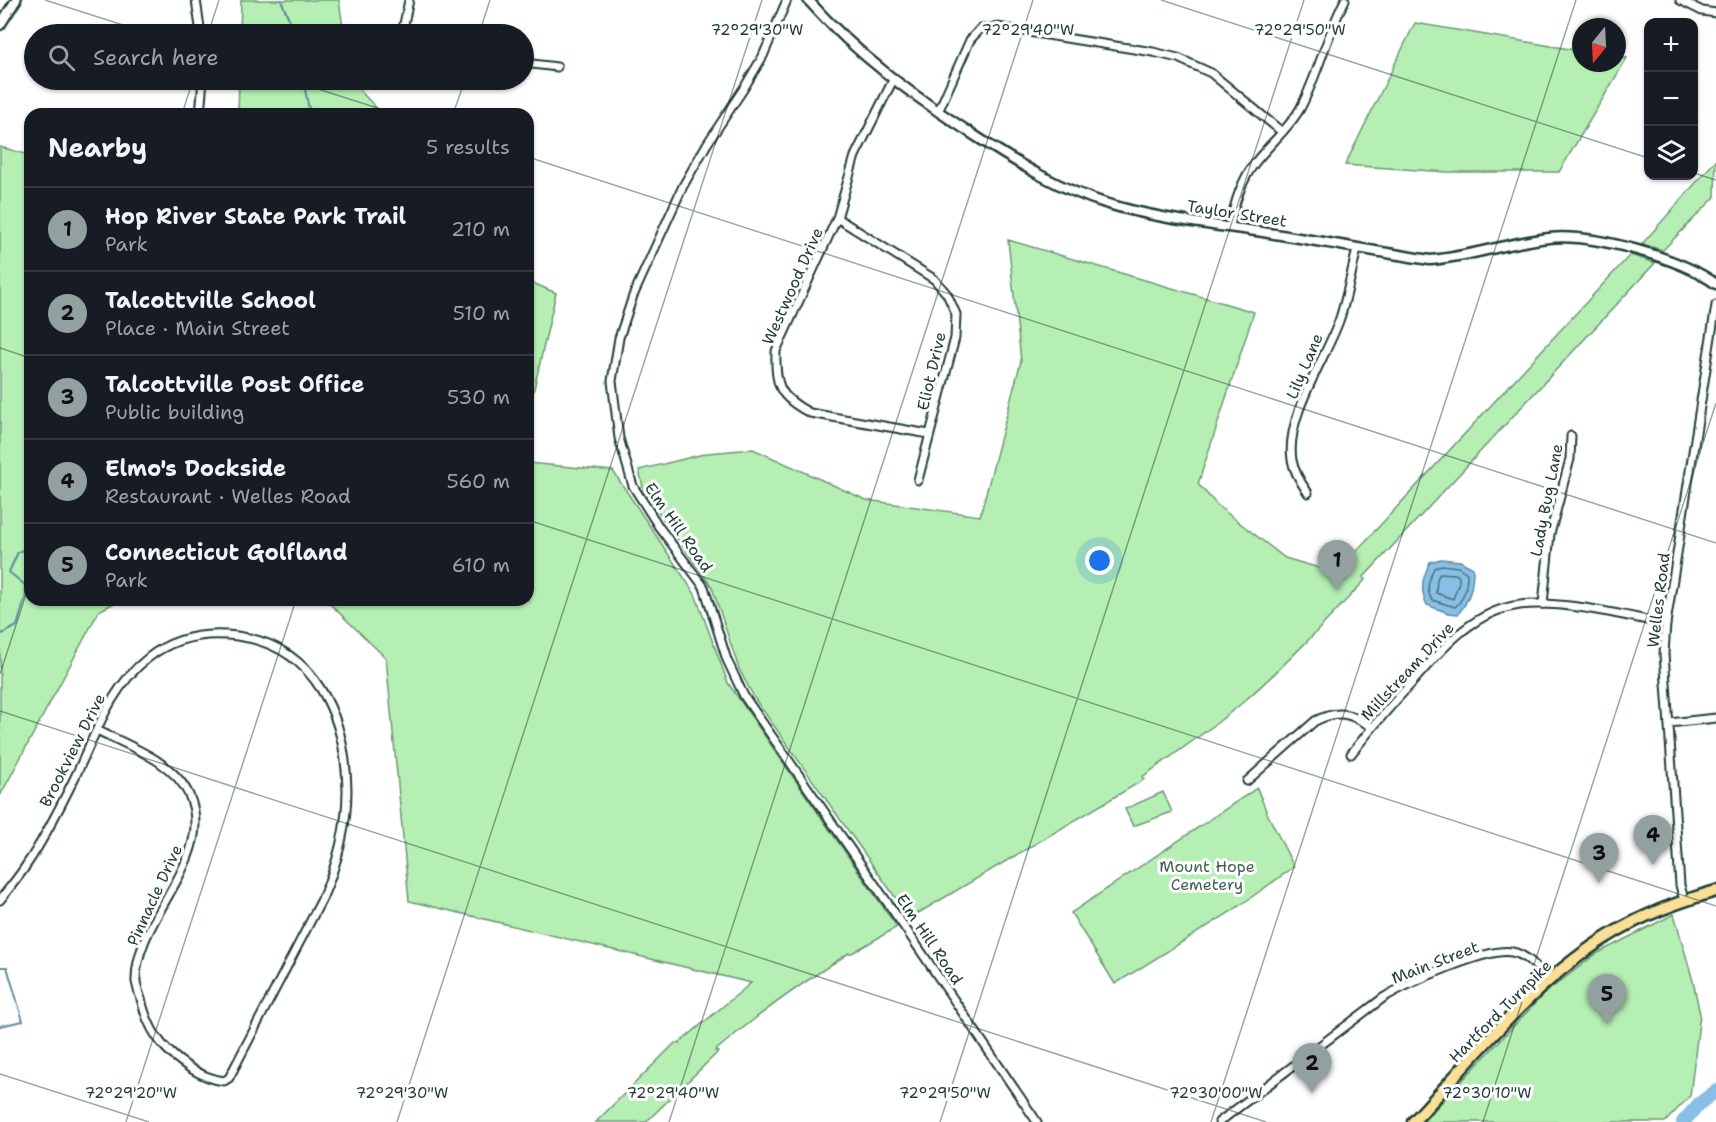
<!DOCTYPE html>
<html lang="en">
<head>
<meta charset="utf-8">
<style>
	body { margin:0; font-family:"Shantell Sans",sans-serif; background:#20242c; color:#f1f3f6 }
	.controls { position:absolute; right:18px; top:18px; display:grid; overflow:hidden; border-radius:12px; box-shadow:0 2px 4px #0004 }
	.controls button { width:54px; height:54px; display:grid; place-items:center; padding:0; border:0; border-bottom:2px solid #363941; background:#171b24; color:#f1f3f6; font:30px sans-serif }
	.compass { position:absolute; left:1572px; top:18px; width:54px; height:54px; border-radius:50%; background:#171b24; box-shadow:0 2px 4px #0004; rotate:198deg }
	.you { position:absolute; left:1100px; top:561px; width:21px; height:21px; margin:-15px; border:4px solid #fff; border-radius:50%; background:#1a73e8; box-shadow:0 0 0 9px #1a73e833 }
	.badge { display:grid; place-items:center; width:39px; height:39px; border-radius:50%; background:#92a19f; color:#111; font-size:20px; font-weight:700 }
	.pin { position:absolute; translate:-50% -50px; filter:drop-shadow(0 2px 3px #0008) }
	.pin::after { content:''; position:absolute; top:32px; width:21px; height:18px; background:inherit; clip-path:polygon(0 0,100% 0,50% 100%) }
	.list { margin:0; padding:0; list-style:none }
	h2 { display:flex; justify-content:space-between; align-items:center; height:78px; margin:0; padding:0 24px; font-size:26px }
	h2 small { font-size:20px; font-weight:400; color:#9ea1a6 }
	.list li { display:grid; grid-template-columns:39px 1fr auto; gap:18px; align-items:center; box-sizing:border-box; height:84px; padding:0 24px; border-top:2px solid #363941 }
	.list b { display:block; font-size:22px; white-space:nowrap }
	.list p { margin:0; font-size:20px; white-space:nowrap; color:#9ea1a6 }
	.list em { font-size:20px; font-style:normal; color:#9ea1a6 }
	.icon { flex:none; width:33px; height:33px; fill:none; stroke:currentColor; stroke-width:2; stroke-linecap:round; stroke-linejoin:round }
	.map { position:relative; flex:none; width:1716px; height:1122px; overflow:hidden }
	.search { position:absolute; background:#171b24; box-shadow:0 2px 4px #0004; left:24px; top:24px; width:510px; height:66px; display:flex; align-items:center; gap:15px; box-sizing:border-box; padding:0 21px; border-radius:33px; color:#9ea1a6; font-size:22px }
	.panel { position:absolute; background:#171b24; box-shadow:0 2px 4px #0004; left:24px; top:108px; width:510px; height:498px; border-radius:18px }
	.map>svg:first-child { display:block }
	.green { fill:#b6efb3; stroke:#6a9674; stroke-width:1.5 }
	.water { fill:#87bfe6; stroke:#5d8b9f; stroke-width:1.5 }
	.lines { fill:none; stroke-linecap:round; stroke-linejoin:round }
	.shore { stroke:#49717b; stroke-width:1.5 }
	.stream { stroke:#5d8b9f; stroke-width:2 }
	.river { stroke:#87bfe6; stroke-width:14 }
	.minor-casing { stroke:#1f3d34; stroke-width:11 }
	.tertiary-casing { stroke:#1f3d34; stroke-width:13 }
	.primary-casing { stroke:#1f3d34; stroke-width:15 }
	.minor { stroke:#fff; stroke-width:7 }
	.tertiary { stroke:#fff; stroke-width:8 }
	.primary { stroke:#fbdf96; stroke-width:10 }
	.ticks { fill:none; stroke:#1f3d34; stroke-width:1.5; stroke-opacity:0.45 }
	.labels { text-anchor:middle; stroke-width:6; stroke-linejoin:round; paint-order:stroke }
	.street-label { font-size:16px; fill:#1f3d34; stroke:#fff }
	.park-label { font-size:16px; fill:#3d614d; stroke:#fff }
	.ticks-label { font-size:15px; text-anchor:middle; fill:#1f3d34; stroke:#fff; stroke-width:6; stroke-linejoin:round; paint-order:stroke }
</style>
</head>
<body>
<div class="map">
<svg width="1716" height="1122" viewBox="0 0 1716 1122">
	<rect width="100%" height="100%" fill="#fff"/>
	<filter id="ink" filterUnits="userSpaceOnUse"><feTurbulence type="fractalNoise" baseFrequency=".0167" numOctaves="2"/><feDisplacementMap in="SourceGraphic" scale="12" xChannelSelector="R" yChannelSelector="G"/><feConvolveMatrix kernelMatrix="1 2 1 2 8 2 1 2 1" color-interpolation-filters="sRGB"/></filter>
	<g filter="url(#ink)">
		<!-- green -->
		<g class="green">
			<path d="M241,0H339L344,34H240Z"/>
			<path d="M1415,23L1581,51V63H1617V57L1627,58L1559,172H1447L1345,165Z"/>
			<path d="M239,80H350L382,114H238Z"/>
			<path d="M0,147L30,155V600H120L99,611L0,796Z"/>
			<path d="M1716,160L1715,197L1663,250L1642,244Z"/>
			<path d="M1008,240L1254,312L1198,484L1218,506L1285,558L1336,573L1630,255L1655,263L1363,578L1366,579C1326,622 1286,665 1242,703C1210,730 1176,753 1142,777L1145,779L910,918L755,699L739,669L712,587L644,492L639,470L708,453L753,449L866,500L980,516L1021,361Z"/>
			<path d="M528,281L556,293L528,415Z"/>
			<path d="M528,463L613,471L695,594L728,683L897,927L852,953H849C802,983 757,1015 715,1051L718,1052L646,1122H596L675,1043H679L751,983L409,901L386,658L326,600H528Z"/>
			<path d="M1257,788L1267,813L1294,867L1232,911L1115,984L1071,913Z"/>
			<path d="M1163,792L1172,812L1133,826L1125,809Z"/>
			<path d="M1674,914L1693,981L1700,1014L1690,1096L1665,1122H1423L1544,994L1596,954Z"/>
		</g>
		<!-- water -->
		<path class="water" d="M1441,559L1460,561L1473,568C1473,586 1470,600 1458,614L1448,613L1427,605C1419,589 1423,577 1430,562Z"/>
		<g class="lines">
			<!-- shore -->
			<g class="shore">
				<path d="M1442,565L1458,567L1467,573C1467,585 1465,599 1455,607L1432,600C1425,590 1429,579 1434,568Z"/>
				<path d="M1440,573L1456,574L1459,577V582L1453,599L1436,593L1437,579Z"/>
			</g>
			<!-- stream -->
			<g class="stream">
				<path d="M281,0L292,26V34"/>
				<path d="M302,114L309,109L303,80"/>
				<path d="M0,635L17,626L26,596L25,585L9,572L18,552L30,547"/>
				<path d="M0,967H7L23,1021L0,1026"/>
			</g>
			<!-- river -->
			<path class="river" d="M1683,1122L1700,1103L1716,1091"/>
			<defs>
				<g id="minor">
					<path d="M196,0L201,34"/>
					<path d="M787,0L763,56L744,88L707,144L683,186L633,296L619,338L612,381L619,438L633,486L659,527L704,587L727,660L744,696L903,925L1037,1122"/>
					<path d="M1680,0L1702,11L1716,13"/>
					<path d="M406,34L403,29L409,0"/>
					<path d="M524,63L557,67"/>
					<path d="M893,80L855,156L837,218L776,351C775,386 779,397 810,413L929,434"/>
					<path d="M938,112L970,40L980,29L997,27L1153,52L1178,58L1211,73L1282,132"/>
					<path d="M200,114L203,80"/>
					<path d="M837,218L934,279L947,294L956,314L955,338L918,480"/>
					<path d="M1230,227C1234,204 1240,183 1254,164C1269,144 1290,128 1301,107C1319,72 1327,34 1345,0"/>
					<path d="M1308,493C1301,483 1294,472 1292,460C1285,417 1325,360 1339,321C1347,298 1351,273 1357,249"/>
					<path d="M1543,604L1550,534L1570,459L1571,436"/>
					<path d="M1669,723L1716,718"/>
					<path d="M1351,754C1370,730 1390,706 1411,684C1441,650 1472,611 1520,605C1563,600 1622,615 1666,624"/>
					<path d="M1247,781L1315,721C1339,709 1350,713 1372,727"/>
					<path d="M0,900C9,888 19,877 27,864C45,838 59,809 73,781C94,739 109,688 148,658C174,637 205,632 237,636C316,646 346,718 347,790C347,827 337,865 322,899L229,1078L224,1081C200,1078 177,1061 162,1044C151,1031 145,1016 141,999C139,994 137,987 136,982C134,917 218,859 189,795C174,761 128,746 97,730"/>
					<path d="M1684,900L1680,885L1664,654L1666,624L1716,305"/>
					<path d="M1219,1122L1383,998C1406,984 1487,947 1512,952C1528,955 1538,969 1548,980"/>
				</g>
				<g id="tertiary">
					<path d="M808,0C859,57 916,98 980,139C1019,164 1060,189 1105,203C1153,218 1206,224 1256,231C1314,240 1372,251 1430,260C1471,257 1509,242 1549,238C1591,233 1681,258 1716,284"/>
					<path d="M0,25L16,0"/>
				</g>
				<path id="primary" d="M1413,1122C1475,1056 1536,978 1615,932C1647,913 1681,901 1716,891"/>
			</defs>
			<!-- minor casing -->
			<use href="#minor" class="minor-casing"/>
			<!-- tertiary casing -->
			<use href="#tertiary" class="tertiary-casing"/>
			<!-- primary casing -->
			<use href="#primary" class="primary-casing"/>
			<!-- minor -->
			<use href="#minor" class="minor"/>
			<!-- tertiary -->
			<use href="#tertiary" class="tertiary"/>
			<!-- primary -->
			<use href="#primary" class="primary"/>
		</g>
	</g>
	<!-- ticks -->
	<path class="ticks" d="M45,0L151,34M1161,0L1648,158M208,34L219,0M479,34L490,0M290,80L396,114M182,114L193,80M453,114L465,80M528,157L1716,543M1694,173L1716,180M0,348L30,358M528,520L1716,906M0,674L30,582M0,711L1266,1122M0,1074L149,1122M126,1122L296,600M397,1122L762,0M669,1122L1033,0M940,1122L1304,0M1211,1122L1576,0M1483,1122L1716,403"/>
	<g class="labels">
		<!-- street labels -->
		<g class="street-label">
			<text transform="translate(1237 213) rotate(9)" y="6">Taylor Street</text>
			<text transform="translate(792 286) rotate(-66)" y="6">Westwood Drive</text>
			<text transform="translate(1304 366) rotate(-67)" y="6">Lily Lane</text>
			<text transform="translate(931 371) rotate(-77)" y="6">Eliot Drive</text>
			<text transform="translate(1546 500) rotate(-79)" y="6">Lady Bug Lane</text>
			<text transform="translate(679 527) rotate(55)" y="6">Elm Hill Road</text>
			<text transform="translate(1658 600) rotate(-83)" y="6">Welles Road</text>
			<text transform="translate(1407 671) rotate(-47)" y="6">Millstream Drive</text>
			<text transform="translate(72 750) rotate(-63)" y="6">Brookview Drive</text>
			<text transform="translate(154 895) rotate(-65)" y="6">Pinnacle Drive</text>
			<text transform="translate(930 939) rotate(56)" y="6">Elm Hill Road</text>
			<text transform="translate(1435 962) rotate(-21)" y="6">Main Street</text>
			<text transform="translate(1500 1011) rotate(-45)" y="6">Hartford Turnpike</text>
		</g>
		<!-- park labels -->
		<g class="park-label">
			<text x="1207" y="872">Mount Hope<tspan x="1207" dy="18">Cemetery</tspan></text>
		</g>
	</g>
	<g class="ticks-label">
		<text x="757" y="35">72°29'30"W</text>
		<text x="1028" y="35">72°29'40"W</text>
		<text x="1300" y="35">72°29'50"W</text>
		<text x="945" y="1098">72°29'50"W</text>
		<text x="131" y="1098">72°29'20"W</text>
		<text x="402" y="1098">72°29'30"W</text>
		<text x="673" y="1098">72°29'40"W</text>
		<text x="1216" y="1098">72°30'00"W</text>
		<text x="1487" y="1098">72°30'10"W</text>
	</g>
</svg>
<div class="controls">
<button>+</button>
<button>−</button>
<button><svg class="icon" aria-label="layers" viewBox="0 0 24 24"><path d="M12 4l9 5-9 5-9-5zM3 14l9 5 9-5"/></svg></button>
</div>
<svg class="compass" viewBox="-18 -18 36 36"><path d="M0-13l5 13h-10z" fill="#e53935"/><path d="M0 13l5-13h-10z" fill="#9ea1a6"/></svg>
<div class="you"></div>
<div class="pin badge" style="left:1337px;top:590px">1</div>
<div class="pin badge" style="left:1312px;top:1093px">2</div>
<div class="pin badge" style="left:1599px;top:883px">3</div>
<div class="pin badge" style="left:1653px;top:865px">4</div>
<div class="pin badge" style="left:1607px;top:1024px">5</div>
<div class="search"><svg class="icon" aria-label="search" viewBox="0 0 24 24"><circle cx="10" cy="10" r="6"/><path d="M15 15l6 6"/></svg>Search here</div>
<section class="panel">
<h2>Nearby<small>5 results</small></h2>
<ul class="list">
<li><span class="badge">1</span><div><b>Hop River State Park Trail</b><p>Park</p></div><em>210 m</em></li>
<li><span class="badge">2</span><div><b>Talcottville School</b><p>Place · Main Street</p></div><em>510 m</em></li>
<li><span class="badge">3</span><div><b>Talcottville Post Office</b><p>Public building</p></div><em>530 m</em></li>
<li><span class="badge">4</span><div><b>Elmo's Dockside</b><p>Restaurant · Welles Road</p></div><em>560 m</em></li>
<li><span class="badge">5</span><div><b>Connecticut Golfland</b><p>Park</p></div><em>610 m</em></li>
</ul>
</section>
</div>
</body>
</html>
